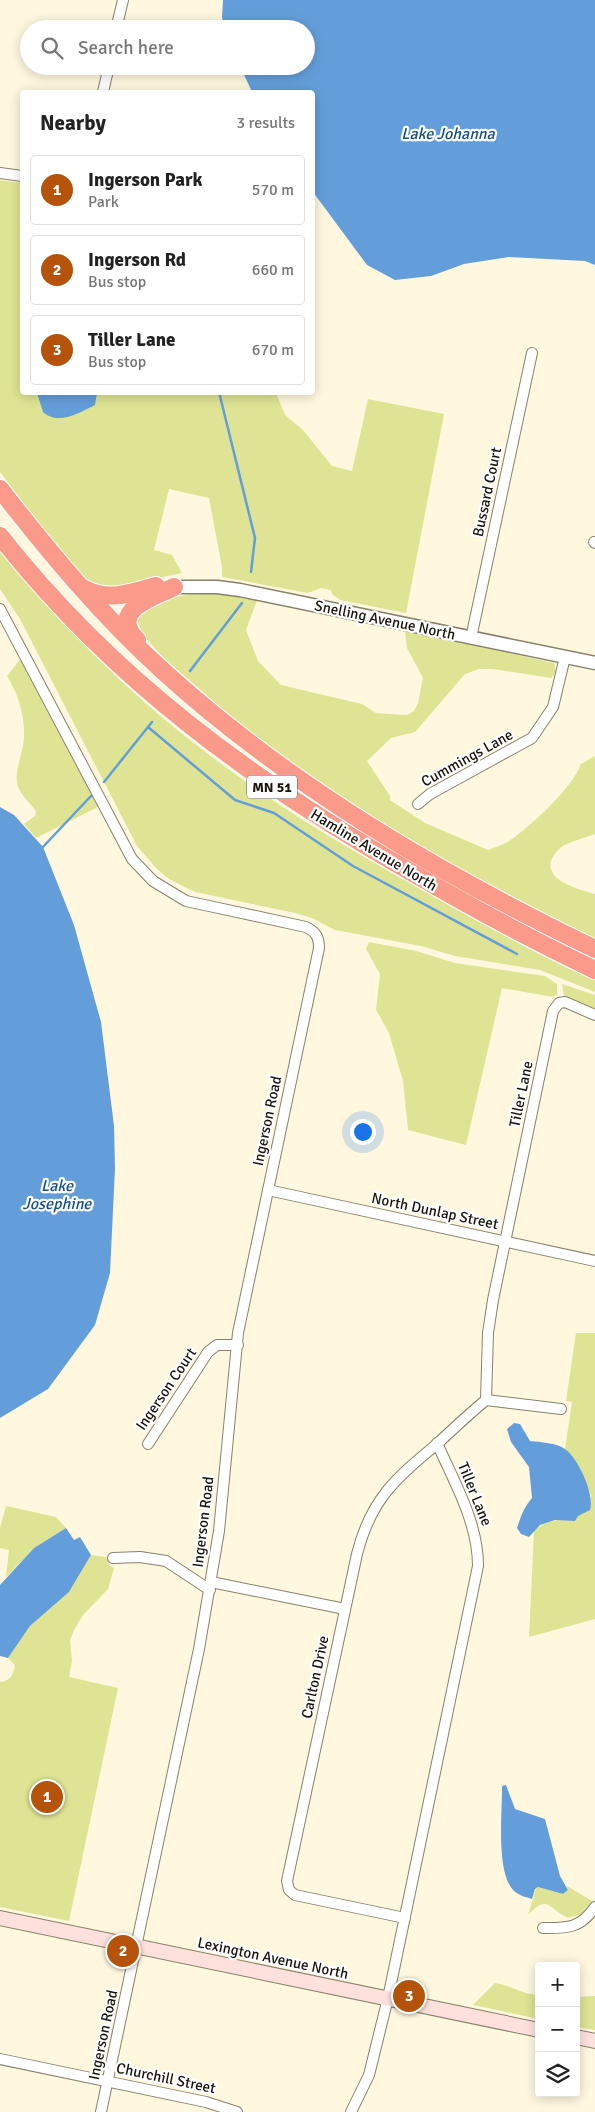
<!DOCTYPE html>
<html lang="en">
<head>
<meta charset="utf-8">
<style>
	body { margin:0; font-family:Signika,sans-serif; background:#f6f6f6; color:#222 }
	.controls { position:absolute; right:15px; bottom:15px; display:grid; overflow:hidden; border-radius:5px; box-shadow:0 2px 12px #0003 }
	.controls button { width:45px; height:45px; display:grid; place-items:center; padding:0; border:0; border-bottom:1px solid #e0e0e0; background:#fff; color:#222; font:25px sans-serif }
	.you { position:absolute; left:362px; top:1131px; width:18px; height:18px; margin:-12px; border:4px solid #fff; border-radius:50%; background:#1a73e8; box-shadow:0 0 0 8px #1a73e833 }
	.badge { display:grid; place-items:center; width:32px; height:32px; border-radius:50%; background:#b45309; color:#fff; font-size:16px; font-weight:700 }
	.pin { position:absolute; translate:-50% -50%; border:2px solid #fff; box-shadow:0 1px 5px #0006 }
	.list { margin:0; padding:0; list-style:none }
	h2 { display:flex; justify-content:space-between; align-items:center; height:65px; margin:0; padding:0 20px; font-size:21px }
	h2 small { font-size:16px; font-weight:400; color:#767676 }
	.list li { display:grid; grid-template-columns:32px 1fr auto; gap:15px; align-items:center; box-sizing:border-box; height:70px; margin:0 10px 10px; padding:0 10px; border:1px solid #e0e0e0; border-radius:5px }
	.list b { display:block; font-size:19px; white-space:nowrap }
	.list p { margin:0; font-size:16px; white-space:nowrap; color:#767676 }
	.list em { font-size:16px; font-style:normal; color:#767676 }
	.icon { flex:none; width:28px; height:28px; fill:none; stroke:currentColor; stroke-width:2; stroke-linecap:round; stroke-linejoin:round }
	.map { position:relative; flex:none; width:595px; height:2112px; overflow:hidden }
	.search { position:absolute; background:#fff; box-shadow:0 2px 12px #0003; left:20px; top:20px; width:295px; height:55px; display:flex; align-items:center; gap:12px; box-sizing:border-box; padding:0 18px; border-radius:28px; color:#767676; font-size:19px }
	.panel { position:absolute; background:#fff; box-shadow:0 2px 12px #0003; left:20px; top:90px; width:295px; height:305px; border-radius:5px }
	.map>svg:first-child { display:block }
	.green { fill:#dee493 }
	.water { fill:#649eda }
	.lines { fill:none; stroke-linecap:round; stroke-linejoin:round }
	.stream { stroke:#649eda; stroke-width:2.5 }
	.minor-casing { stroke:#87816b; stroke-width:12 }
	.tertiary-casing { stroke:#87816b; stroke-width:15 }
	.secondary-casing { stroke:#87816b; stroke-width:16 }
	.motorway-casing { stroke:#fff; stroke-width:20 }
	.minor { stroke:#fff; stroke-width:10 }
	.tertiary { stroke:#fff; stroke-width:12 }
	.secondary { stroke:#fee1dc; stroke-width:14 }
	.motorway { stroke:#fa9a8a; stroke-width:18 }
	.labels { text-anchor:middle; stroke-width:4.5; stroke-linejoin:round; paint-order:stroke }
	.shield { fill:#fff; stroke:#5d5b55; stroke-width:1 }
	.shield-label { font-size:14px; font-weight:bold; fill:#17150c }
	.street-label { font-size:15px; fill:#17150c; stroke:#fff }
	.water-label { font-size:16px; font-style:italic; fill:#135088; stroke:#fff }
</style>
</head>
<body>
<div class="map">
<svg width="595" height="2112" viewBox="0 0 595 2112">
	<rect width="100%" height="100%" fill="#fff8df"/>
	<!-- green -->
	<g class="green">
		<path d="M0,180L22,183V392L276,393L285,415L303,430L332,466L352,471L368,399L444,414L406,613L340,600L332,594L331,590L321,588L308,593L222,577V567L209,498L169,489L154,550L172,555L182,573L107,589L97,586L88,581L51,539L0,472Z"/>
		<path d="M0,551C59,623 125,690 199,747C277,808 365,859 452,906C499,932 544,959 595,980V992L540,970L455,956L421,946L335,930L312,918L295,913L195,892L169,879L157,869L137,846L20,619L0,589Z"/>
		<path d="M215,593L258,598L246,630L258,661L281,685L362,704L376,713L407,715L414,711L418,703L423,678L407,648L405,631L554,663L556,672L551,678L493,669H479L465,674L415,732L391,738L367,761L390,796V800L425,823L488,850C495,847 503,845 509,841C529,828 574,786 581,764L595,756V834C585,838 566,842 559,849C532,877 576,889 595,894V940C456,873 318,795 203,692C182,673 156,654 141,631L137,618L140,607C164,597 188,594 215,593Z"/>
		<path d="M21,658L98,807L36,838L24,824L35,816L36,811C31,804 23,797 19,789C12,775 23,754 24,739C25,717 19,695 7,676Z"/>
		<path d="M369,942L416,951L455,963L545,976L557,984V995L553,997L502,988L466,1145L408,1130L403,1081L389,1033L376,1010L380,974L366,949Z"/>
		<path d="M562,984L595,995V1009L564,996Z"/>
		<path d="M576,1333H595V1619L529,1637L534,1531C560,1508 572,1536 591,1496L580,1468L565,1449L572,1402L566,1401Z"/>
		<path d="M6,1506L56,1517L66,1528L34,1548L6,1577L9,1550L0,1548V1528Z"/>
		<path d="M91,1555L106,1557L110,1566L114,1568L108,1589L83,1615L74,1630L70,1640L72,1661L69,1677L118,1688L69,1921L0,1907V1682C11,1681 13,1675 15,1665L8,1658L30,1626L69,1592Z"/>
		<path d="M567,1886L592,1901L580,1915L568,1918C549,1909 548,1893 528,1915L536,1889L538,1887L563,1894L568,1890Z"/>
		<path d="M495,1983C511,1985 523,1995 539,1995V2019L473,2005Z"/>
		<path d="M595,1996V2030L576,2027V1997Z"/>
	</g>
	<!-- water -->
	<g class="water">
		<path d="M223,0H595V265L585,261L509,257L464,264L431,276L395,280L367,265L313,192L312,92H252L240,66H306V29H225L222,17Z"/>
		<path d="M37,393H97L95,405C81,412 58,426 43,412Z"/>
		<path d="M0,807L14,815L43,847L74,925L101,1022L114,1126L115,1168L110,1273L95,1325L48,1389L0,1418Z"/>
		<path d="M514,1423L520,1424L530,1441C540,1442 557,1443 565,1449C578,1458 595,1494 590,1510L578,1516L575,1521L555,1520L540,1525L529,1537L521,1534L517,1528C521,1516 524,1507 532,1498L529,1467L511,1442L507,1429Z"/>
		<path d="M66,1528L74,1540L80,1537L91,1555L69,1592L30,1626L8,1658L0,1656V1585L34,1548Z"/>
		<path d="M506,1785L515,1809L545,1819L560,1876L568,1890L563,1894L538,1887L535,1889L532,1899C526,1897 520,1896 514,1891C496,1874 502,1815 502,1790V1786Z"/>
	</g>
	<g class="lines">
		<!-- stream -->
		<g class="stream">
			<path d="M219,392L255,538L251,572"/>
			<path d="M190,671L242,603"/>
			<path d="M148,727L235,800L274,813L353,866L517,954"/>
			<path d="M104,782L152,722"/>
			<path d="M41,849L91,796"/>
		</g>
		<defs>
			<g id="minor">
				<path d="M116,29L123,0"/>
				<path d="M103,92L109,66"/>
				<path d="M0,173L22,176"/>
				<path d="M594,542L595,543"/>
				<path d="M0,609L132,859L153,881L186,901L306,927C316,932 319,937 319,948L238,1333L219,1531L199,1649L101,2112"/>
				<path d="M471,638L532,353"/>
				<path d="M418,804L430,794L532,738L553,707L565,657"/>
				<path d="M268,1190L595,1261"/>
				<path d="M486,1400L488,1333L493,1300L553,1011L559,1003L565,1002L595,1015"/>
				<path d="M486,1400L561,1409"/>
				<path d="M148,1444L208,1352L217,1345H238"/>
				<path d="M113,1558L140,1557L166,1561L210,1590"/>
				<path d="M211,1582L345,1609"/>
				<path d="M405,1918L295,1895L289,1890L287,1881L357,1554C371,1499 395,1479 437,1444C453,1429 469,1414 486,1400"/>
				<path d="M543,1928C567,1928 580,1929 595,1907"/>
				<path d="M0,2059L206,2102L237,2112"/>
				<path d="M351,2112L369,2075L388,1998L478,1566C478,1522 454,1482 437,1443"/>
			</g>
			<path id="tertiary" d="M174,587H217L240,590L595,663"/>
			<g id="secondary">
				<path d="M0,1918L539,2030"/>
				<path d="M576,2037L595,2041"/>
			</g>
			<g id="motorway">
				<path d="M0,489C50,553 102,616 163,671C291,787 440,874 595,949"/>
				<path d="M0,536C113,680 254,782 411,872C471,907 532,940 595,970"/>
				<path d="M85,589C108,602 131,593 156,586"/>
				<path d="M137,640C107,610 155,597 174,587"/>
			</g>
		</defs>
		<!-- minor casing -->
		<use href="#minor" class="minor-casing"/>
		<!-- tertiary casing -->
		<use href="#tertiary" class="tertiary-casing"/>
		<!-- secondary casing -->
		<use href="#secondary" class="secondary-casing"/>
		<!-- motorway casing -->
		<use href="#motorway" class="motorway-casing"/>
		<!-- minor -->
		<use href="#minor" class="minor"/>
		<!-- tertiary -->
		<use href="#tertiary" class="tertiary"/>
		<!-- secondary -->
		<use href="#secondary" class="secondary"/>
		<!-- motorway -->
		<use href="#motorway" class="motorway"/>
	</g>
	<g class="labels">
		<!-- shield labels -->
		<rect class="shield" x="247" y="775.5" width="50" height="23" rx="4"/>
		<g class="shield-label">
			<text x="272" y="792">MN 51</text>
		</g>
		<!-- street labels -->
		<g class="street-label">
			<text transform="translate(487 492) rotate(-78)" y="5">Bussard Court</text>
			<text transform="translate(385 620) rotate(12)" y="5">Snelling Avenue North</text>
			<text transform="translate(467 758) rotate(-29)" y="5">Cummings Lane</text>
			<text transform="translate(374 850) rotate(31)" y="5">Hamline Avenue North</text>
			<text transform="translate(521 1094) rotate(-78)" y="5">Tiller Lane</text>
			<text transform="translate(267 1121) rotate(-78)" y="5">Ingerson Road</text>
			<text transform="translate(435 1211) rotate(12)" y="5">North Dunlap Street</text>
			<text transform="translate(166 1389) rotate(-56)" y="5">Ingerson Court</text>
			<text transform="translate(475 1494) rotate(68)" y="5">Tiller Lane</text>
			<text transform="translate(203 1522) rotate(-83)" y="5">Ingerson Road</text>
			<text transform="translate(315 1677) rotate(-78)" y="5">Carlton Drive</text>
			<text transform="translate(273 1958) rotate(12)" y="5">Lexington Avenue North</text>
			<text transform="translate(103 2035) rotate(-78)" y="5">Ingerson Road</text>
			<text transform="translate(166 2078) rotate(12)" y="5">Churchill Street</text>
		</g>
		<!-- water labels -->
		<g class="water-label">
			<text x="448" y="139">Lake Johanna</text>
			<text x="57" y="1191">Lake<tspan x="57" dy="18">Josephine</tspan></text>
		</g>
	</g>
</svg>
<div class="controls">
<button>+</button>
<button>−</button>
<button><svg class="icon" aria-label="layers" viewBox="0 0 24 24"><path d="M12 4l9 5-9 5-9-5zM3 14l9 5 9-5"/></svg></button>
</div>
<div class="you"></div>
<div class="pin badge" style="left:47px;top:1797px">1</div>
<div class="pin badge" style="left:123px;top:1951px">2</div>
<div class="pin badge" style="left:409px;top:1996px">3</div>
<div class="search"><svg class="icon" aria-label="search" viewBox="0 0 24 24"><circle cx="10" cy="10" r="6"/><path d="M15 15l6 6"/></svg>Search here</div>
<section class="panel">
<h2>Nearby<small>3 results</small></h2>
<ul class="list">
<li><span class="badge">1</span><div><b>Ingerson Park</b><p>Park</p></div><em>570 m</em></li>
<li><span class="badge">2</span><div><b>Ingerson Rd</b><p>Bus stop</p></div><em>660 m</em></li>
<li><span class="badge">3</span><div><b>Tiller Lane</b><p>Bus stop</p></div><em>670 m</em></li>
</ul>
</section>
</div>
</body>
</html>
